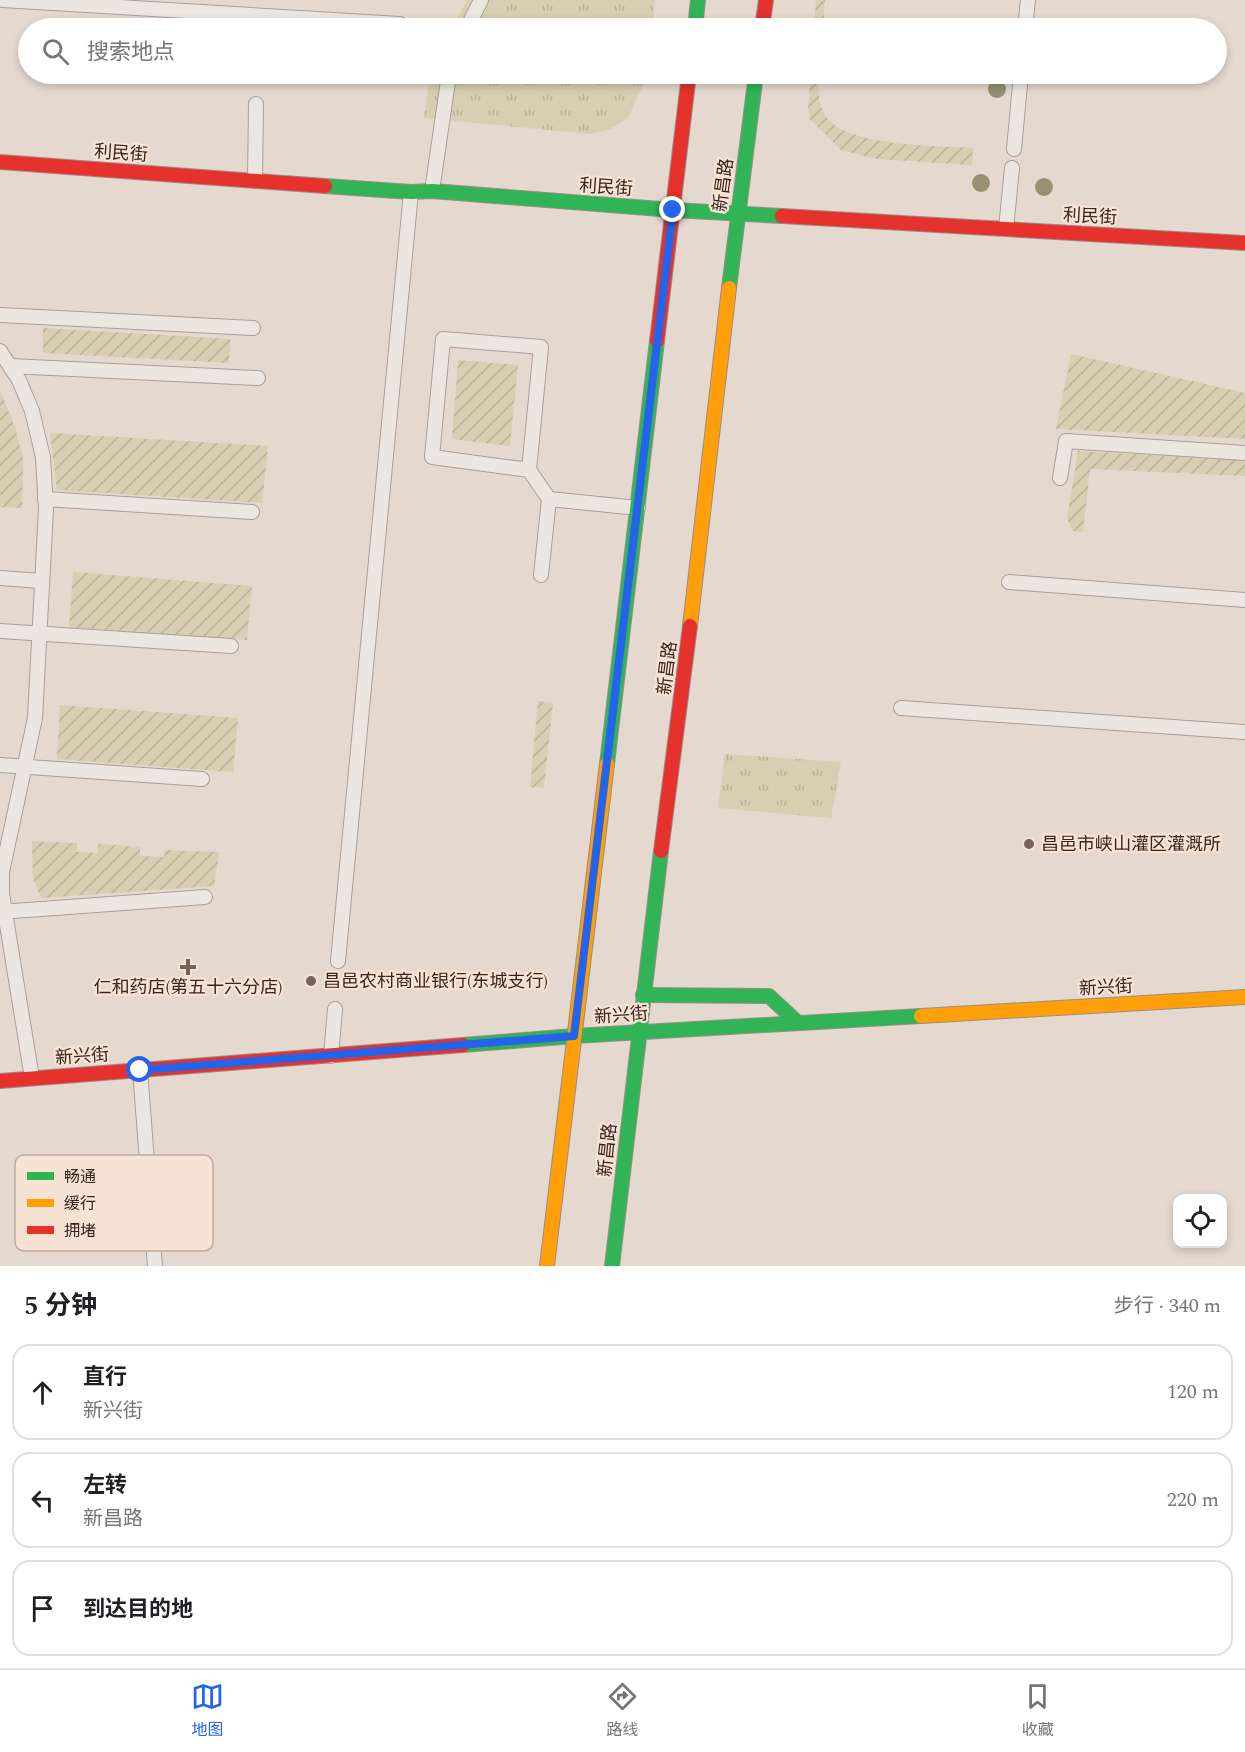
<!DOCTYPE html>
<html lang="zh">
<head>
<meta charset="utf-8">
<style>
	body { margin:0; font-family:Spectral,"Noto Sans SC",serif; background:#f6f6f6; color:#202124 }
	.controls { position:absolute; right:18px; bottom:18px; display:grid; overflow:hidden; border-radius:12px; box-shadow:0 3px 9px #0003 }
	.controls button { width:54px; height:54px; display:grid; place-items:center; padding:0; border:0; border-bottom:2px solid #e0e0e0; background:#fff; color:#202124; font:30px sans-serif }
	.stop { position:absolute; width:18px; height:18px; margin:-14px; border:4px solid #2563eb; border-radius:50%; background:#fff }
	.stop.end { background:#2563eb; border-color:#fff; box-shadow:0 2px 6px #0008 }
	.list { margin:0; padding:0; list-style:none }
	h2 { display:flex; justify-content:space-between; align-items:center; height:78px; margin:0; padding:0 24px; font-size:26px }
	h2 small { font-size:20px; font-weight:400; color:#757577 }
	.list li { display:grid; grid-template-columns:39px 1fr auto; gap:18px; align-items:center; box-sizing:border-box; height:96px; margin:0 12px 12px; padding:0 12px; border:2px solid #e0e0e0; border-radius:18px }
	.list b { display:block; font-size:22px; white-space:nowrap }
	.list p { margin:0; font-size:20px; white-space:nowrap; color:#757577 }
	.list em { font-size:20px; font-style:normal; color:#757577 }
	.icon { flex:none; width:33px; height:33px; fill:none; stroke:currentColor; stroke-width:2; stroke-linecap:round; stroke-linejoin:round }
	.map { position:relative; flex:none; width:1245px; height:1266px; overflow:hidden }
	.search { position:absolute; background:#fff; box-shadow:0 3px 9px #0003; left:18px; right:18px; top:18px; height:66px; display:flex; align-items:center; gap:15px; box-sizing:border-box; padding:0 21px; border-radius:33px; color:#757577; font-size:22px }
	.sheet { height:402px; background:#fff }
	nav { display:flex; justify-content:space-around; align-items:center; box-sizing:border-box; height:84px; border-top:2px solid #e0e0e0; background:#fff; font-size:16px; color:#757577 }
	nav a { display:grid; justify-items:center; gap:3px }
	nav .on { color:#2563eb }
	.map>svg:first-child { display:block }
	.grass { fill:url(#grass-tufts) }
	.garden { fill:url(#garden-furrows) }
	.lines { fill:none; stroke-linecap:round; stroke-linejoin:round }
	.lane-casing { stroke:#aa9e97; stroke-width:16 }
	.fast-casing { stroke:#9a8d88; stroke-width:16 }
	.slow-casing { stroke:#9a8d88; stroke-width:16 }
	.jam-casing { stroke:#9a8d88; stroke-width:16 }
	.lane { stroke:#ede6e0; stroke-width:14 }
	.fast { stroke:#30b455; stroke-width:14 }
	.slow { stroke:#ff9f0a; stroke-width:14 }
	.jam { stroke:#e5322d; stroke-width:14 }
	.tree { fill:#979072 }
	.route { stroke:#2563eb; stroke-width:8 }
	.poi-dot { fill:#76635d; stroke:#f6e3d4; stroke-width:2 }
	.labels { text-anchor:middle; stroke-width:4.5; stroke-linejoin:round; paint-order:stroke }
	.street-label { font-size:18px; fill:#3a241f; stroke:#f6e3d4 }
	.poi-label { font-size:18px; fill:#3a241f; stroke:#f6e3d4; text-anchor:start }
	.key { fill:#f6e3d4; stroke:#beaa9e; stroke-width:1.5 }
	.key-label { font-size:16px; fill:#3a241f }
</style>
</head>
<body>
<div class="map">
<svg width="1245" height="1266" viewBox="0 0 1245 1266">
	<defs>
		<pattern id="grass-tufts" width="24" height="20" patternUnits="userSpaceOnUse" patternTransform="scale(1.5)"><rect width="24" height="20" fill="#d8ceb1"/><path d="M3 7l-1-3M5 7V3M7 7l1-3M15 17l-1-3M17 17v-4M19 17l1-3" fill="none" stroke="#bab198"/></pattern>
		<pattern id="garden-furrows" width="10" height="10" patternUnits="userSpaceOnUse" patternTransform="scale(1.5)"><rect width="10" height="10" fill="#d8ceb1"/><path d="M-1 1l2-2M0 10L10 0M9 11l2-2" fill="none" stroke="#bab198"/></pattern>
	</defs>
	<rect width="100%" height="100%" fill="#e5d8cf"/>
	<!-- grass -->
	<g class="grass">
		<path d="M467,0H655L652,28H436V24L453,26Z"/>
		<path d="M430,74H648L628,118L611,129L590,134L424,118Z"/>
		<path d="M725,754L841,762L831,818L718,808Z"/>
	</g>
	<!-- garden -->
	<g class="garden">
		<path d="M816,0H825L823,28H814Z"/>
		<path d="M811,74H819C818,88 817,100 824,114C844,148 938,145 973,148L972,165L877,159L841,150L810,119L808,108Z"/>
		<path d="M43,328L230,339L229,363L43,353Z"/>
		<path d="M1071,354L1245,393V439L1056,429Z"/>
		<path d="M458,360L518,365L510,446L452,439Z"/>
		<path d="M0,390L15,427L23,458L22,508L0,507Z"/>
		<path d="M50,433L268,446L262,503L57,490Z"/>
		<path d="M1078,451L1245,460V476L1090,469L1083,532L1073,531L1067,519Z"/>
		<path d="M73,572L252,586L247,640L69,627Z"/>
		<path d="M538,701L553,703L544,788L530,787Z"/>
		<path d="M60,705L238,718L233,772L57,759Z"/>
		<path d="M32,841L77,843V852L98,853V844L140,847V856L164,857L165,850L219,852L214,886L41,898L33,878Z"/>
	</g>
	<g class="lines">
		<defs>
			<g id="lane">
				<path d="M3,0L400,24"/>
				<path d="M467,28L481,0"/>
				<path d="M1025,28L1028,0"/>
				<path d="M1014,149L1021,74"/>
				<path d="M255,181L256,104"/>
				<path d="M432,191L449,74"/>
				<path d="M1006,229L1012,168"/>
				<path d="M0,315L253,328"/>
				<path d="M0,351L19,380L32,411L43,457L46,509L35,718L2,872V894L32,1078"/>
				<path d="M10,366L258,378"/>
				<path d="M529,470L432,457L443,339L541,347L529,470L549,499L541,575"/>
				<path d="M1060,478L1066,441L1245,453"/>
				<path d="M45,499L252,512"/>
				<path d="M549,499L638,508"/>
				<path d="M0,578L41,581"/>
				<path d="M1009,582L1245,600"/>
				<path d="M0,631L231,646"/>
				<path d="M901,708L1245,732"/>
				<path d="M0,765L202,779"/>
				<path d="M0,912L205,897"/>
				<path d="M338,961L411,192"/>
				<path d="M331,1056L335,1009"/>
				<path d="M140,1070L155,1266"/>
			</g>
			<g id="fast">
				<path d="M695,28L698,0"/>
				<path d="M325,186L411,192L432,191L673,210L782,216"/>
				<path d="M729,288L756,74"/>
				<path d="M607,764L657,341"/>
				<path d="M643,995L769,996L797,1022"/>
				<path d="M463,1045L574,1036L921,1016"/>
				<path d="M612,1266L661,851"/>
			</g>
			<g id="slow">
				<path d="M690,626L729,288"/>
				<path d="M921,1016L1245,997"/>
				<path d="M547,1266L607,764"/>
			</g>
			<g id="jam">
				<path d="M762,28L766,0"/>
				<path d="M0,162L325,186"/>
				<path d="M782,216L1245,243"/>
				<path d="M657,341L689,74"/>
				<path d="M661,851L690,626"/>
				<path d="M0,1081L463,1045"/>
			</g>
		</defs>
		<!-- lane casing -->
		<use href="#lane" class="lane-casing"/>
		<!-- fast casing -->
		<use href="#fast" class="fast-casing"/>
		<!-- slow casing -->
		<use href="#slow" class="slow-casing"/>
		<!-- jam casing -->
		<use href="#jam" class="jam-casing"/>
		<!-- lane -->
		<use href="#lane" class="lane"/>
		<!-- fast -->
		<use href="#fast" class="fast"/>
		<!-- slow -->
		<use href="#slow" class="slow"/>
		<!-- jam -->
		<use href="#jam" class="jam"/>
	</g>
	<!-- trees -->
	<g class="tree">
		<circle cx="997" cy="89" r="9"/>
		<circle cx="981" cy="183" r="9"/>
		<circle cx="1044" cy="187" r="9"/>
	</g>
	<g class="lines">
		<!-- route -->
		<path class="route" d="M140,1070L574,1036L673,210"/>
	</g>
	<!-- markers -->
	<g class="poi-dot">
		<circle cx="1029" cy="844" r="6"/>
		<path d="M185 958h6v6h6v6h-6v6h-6v-6h-6v-6h6z"/>
		<circle cx="311" cy="981" r="6"/>
	</g>
	<g class="labels">
		<!-- street labels -->
		<g class="street-label">
			<text transform="translate(121 153) rotate(4)" y="6">利民街</text>
			<text transform="translate(723 185) rotate(-82)" y="6">新昌路</text>
			<text transform="translate(606 187) rotate(4)" y="6">利民街</text>
			<text transform="translate(1090 216) rotate(3)" y="6">利民街</text>
			<text transform="translate(667 668) rotate(-83)" y="6">新昌路</text>
			<text transform="translate(1106 987) rotate(-3)" y="6">新兴街</text>
			<text transform="translate(621 1015) rotate(-4)" y="6">新兴街</text>
			<text transform="translate(82 1056) rotate(-4)" y="6">新兴街</text>
			<text transform="translate(607 1150) rotate(-84)" y="6">新昌路</text>
		</g>
		<!-- poi labels -->
		<g class="poi-label">
			<text x="1041" y="850">昌邑市峡山灌区灌溉所</text>
			<text x="323" y="987">昌邑农村商业银行(东城支行)</text>
			<text x="188" y="993" text-anchor="middle">仁和药店(第五十六分店)</text>
		</g>
	</g>
	<!-- legend -->
	<rect x="15" y="1155" width="198" height="96" rx="9" class="key"/>
	<rect x="27" y="1172" width="27" height="8" fill="#30b455"/>
	<rect x="27" y="1199" width="27" height="8" fill="#ff9f0a"/>
	<rect x="27" y="1226" width="27" height="8" fill="#e5322d"/>
	<g class="key-label">
		<text x="64" y="1182">畅通</text>
		<text x="64" y="1209">缓行</text>
		<text x="64" y="1236">拥堵</text>
	</g>
</svg>
<div class="controls">
<button><svg class="icon" aria-label="locate" viewBox="0 0 24 24"><circle cx="12" cy="12" r="6"/><path d="M12 2v4M12 18v4M2 12h4M18 12h4"/></svg></button>
</div>
<div class="stop" style="left:140px;top:1070px"></div>
<div class="stop end" style="left:673px;top:210px"></div>
<div class="search"><svg class="icon" aria-label="search" viewBox="0 0 24 24"><circle cx="10" cy="10" r="6"/><path d="M15 15l6 6"/></svg>搜索地点</div>
</div>
<section class="sheet">
<h2>5 分钟<small>步行 · 340 m</small></h2>
<ul class="list">
<li><svg class="icon" aria-label="ahead" viewBox="0 0 24 24"><path d="M12 20V5M6 11l6-6 6 6"/></svg><div><b>直行</b><p>新兴街</p></div><em>120 m</em></li>
<li><svg class="icon" aria-label="left" viewBox="0 0 24 24"><path d="M17 20v-9H6M10 6l-5 5 5 5"/></svg><div><b>左转</b><p>新昌路</p></div><em>220 m</em></li>
<li><svg class="icon" aria-label="arrive" viewBox="0 0 24 24"><path d="M6 21V4h12l-3 4 3 4H6"/></svg><div><b>到达目的地</b></div></li>
</ul>
</section>
<nav>
<a class="on"><svg class="icon" aria-label="map" viewBox="0 0 24 24"><path d="M3 6l6-2 6 2 6-2v14l-6 2-6-2-6 2zM9 4v14M15 6v14"/></svg>地图</a>
<a><svg class="icon" aria-label="directions" viewBox="0 0 24 24"><path d="M12 3l9 9-9 9-9-9zM9 14v-3h6M13 9l2 2-2 2"/></svg>路线</a>
<a><svg class="icon" aria-label="saved" viewBox="0 0 24 24"><path d="M7 4h10v16l-5-4-5 4z"/></svg>收藏</a>
</nav>
</body>
</html>
